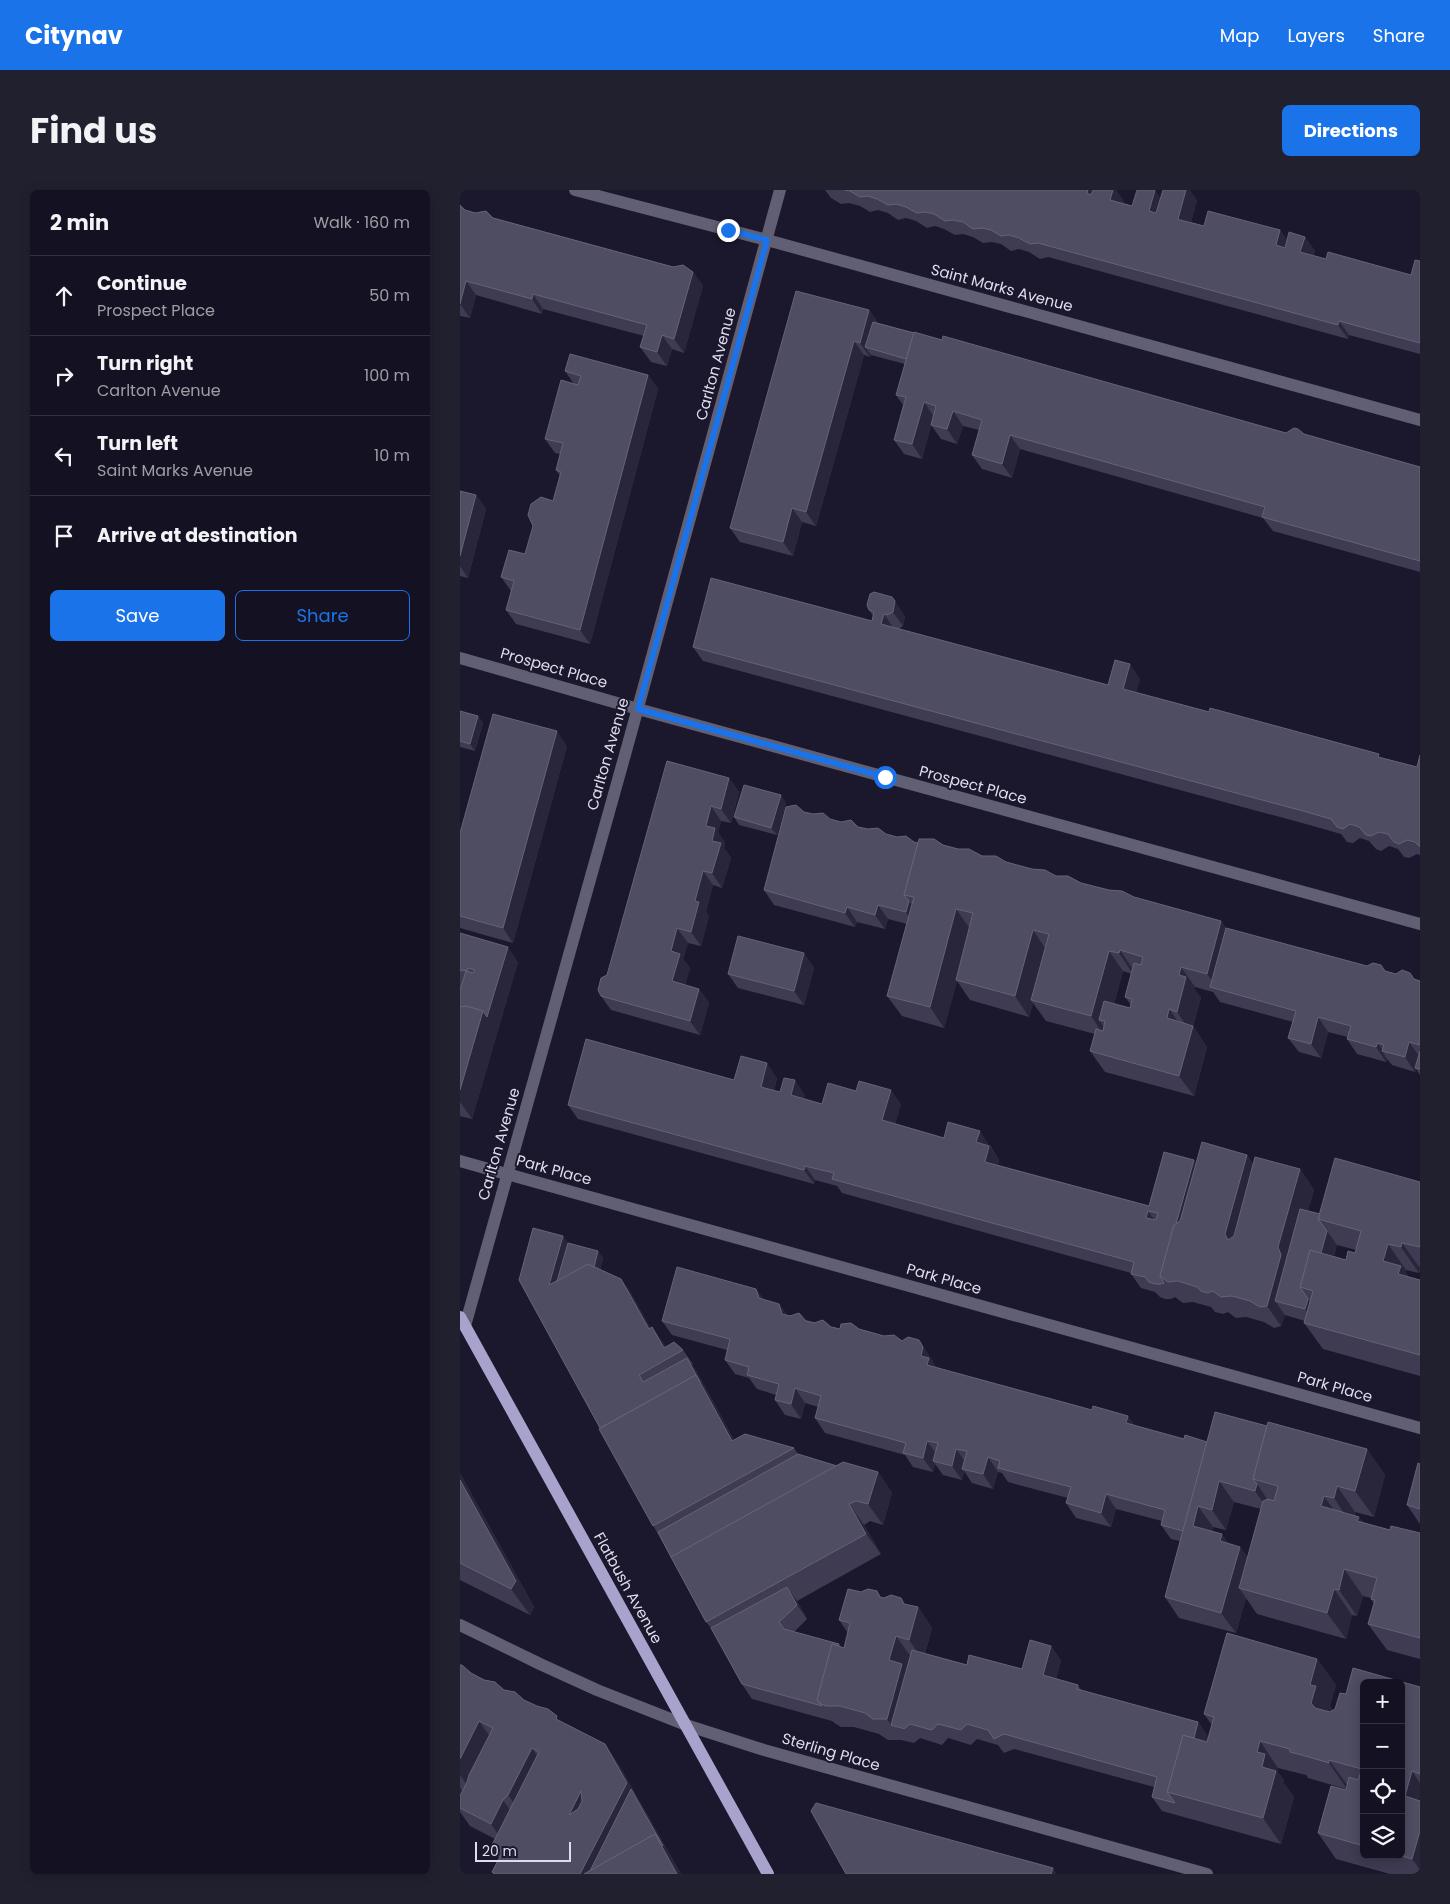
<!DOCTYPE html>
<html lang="en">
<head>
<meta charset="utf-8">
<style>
	body { margin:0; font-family:Poppins,sans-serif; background:#21202f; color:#f1f3f6 }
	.controls { position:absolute; right:15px; bottom:15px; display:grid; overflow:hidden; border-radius:8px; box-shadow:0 2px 12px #0003 }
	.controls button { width:45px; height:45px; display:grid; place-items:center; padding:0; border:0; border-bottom:1px solid #333240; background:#141222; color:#f1f3f6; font:25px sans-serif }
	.scale { position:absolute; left:15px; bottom:12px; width:96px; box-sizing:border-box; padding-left:5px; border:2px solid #deddec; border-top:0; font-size:14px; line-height:18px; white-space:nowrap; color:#deddec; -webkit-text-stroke:4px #1b182d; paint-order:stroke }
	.stop { position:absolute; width:15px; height:15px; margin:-11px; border:4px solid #1a73e8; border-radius:50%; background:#fff }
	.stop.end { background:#1a73e8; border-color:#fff; box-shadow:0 1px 5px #0008 }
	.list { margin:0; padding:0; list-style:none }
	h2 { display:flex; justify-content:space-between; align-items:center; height:65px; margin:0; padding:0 20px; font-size:21px }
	h2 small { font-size:16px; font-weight:400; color:#9d9ea5 }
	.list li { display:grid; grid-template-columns:32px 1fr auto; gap:15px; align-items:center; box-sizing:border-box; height:80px; padding:0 20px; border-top:1px solid #333240 }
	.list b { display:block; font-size:19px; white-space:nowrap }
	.list p { margin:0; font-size:16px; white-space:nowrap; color:#9d9ea5 }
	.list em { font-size:16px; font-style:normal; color:#9d9ea5 }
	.actions { display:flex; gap:10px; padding:15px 20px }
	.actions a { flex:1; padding:11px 0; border:1px solid #1a73e8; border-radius:8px; text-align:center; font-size:18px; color:#1a73e8 }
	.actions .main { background:#1a73e8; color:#fff }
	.icon { flex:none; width:28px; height:28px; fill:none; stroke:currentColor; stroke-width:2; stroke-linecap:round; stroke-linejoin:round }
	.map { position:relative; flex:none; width:960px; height:1684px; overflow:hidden; border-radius:8px }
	header { display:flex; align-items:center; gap:30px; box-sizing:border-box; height:70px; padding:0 25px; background:#1a73e8; color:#fff }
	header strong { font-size:24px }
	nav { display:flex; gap:28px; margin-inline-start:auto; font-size:18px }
	.intro { display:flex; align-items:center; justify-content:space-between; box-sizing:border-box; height:120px; padding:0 30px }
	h1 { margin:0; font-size:35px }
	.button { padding:12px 22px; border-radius:8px; background:#1a73e8; color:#fff; font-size:18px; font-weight:700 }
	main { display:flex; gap:30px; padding:0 30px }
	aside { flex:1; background:#141222; border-radius:8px; box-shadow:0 2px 12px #0003 }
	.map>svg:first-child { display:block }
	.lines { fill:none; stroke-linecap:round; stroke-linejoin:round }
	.minor { stroke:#615f73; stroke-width:12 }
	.major { stroke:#a7a3cc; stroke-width:12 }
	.wall { fill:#3e3b52; fill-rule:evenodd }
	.shaded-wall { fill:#29263c }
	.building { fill:#4f4d62; stroke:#666378; fill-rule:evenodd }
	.route { stroke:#1a73e8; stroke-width:6 }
	.labels { text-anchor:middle; stroke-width:4; stroke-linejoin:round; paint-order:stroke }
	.street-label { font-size:15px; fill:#deddec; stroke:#1b182d }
</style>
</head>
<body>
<header>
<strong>Citynav</strong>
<nav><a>Map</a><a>Layers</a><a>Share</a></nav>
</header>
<div class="intro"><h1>Find us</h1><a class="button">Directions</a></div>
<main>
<aside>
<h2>2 min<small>Walk · 160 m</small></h2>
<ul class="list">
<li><svg class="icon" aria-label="ahead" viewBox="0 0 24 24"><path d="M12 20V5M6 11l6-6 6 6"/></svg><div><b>Continue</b><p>Prospect Place</p></div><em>50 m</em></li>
<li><svg class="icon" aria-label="right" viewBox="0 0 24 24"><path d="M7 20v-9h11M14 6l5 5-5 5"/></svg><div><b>Turn right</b><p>Carlton Avenue</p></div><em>100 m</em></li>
<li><svg class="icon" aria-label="left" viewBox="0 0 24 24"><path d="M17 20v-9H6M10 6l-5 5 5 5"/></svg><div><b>Turn left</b><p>Saint Marks Avenue</p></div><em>10 m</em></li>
<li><svg class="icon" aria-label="arrive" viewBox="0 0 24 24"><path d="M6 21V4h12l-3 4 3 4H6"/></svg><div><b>Arrive at destination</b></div></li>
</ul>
<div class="actions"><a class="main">Save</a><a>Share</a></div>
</aside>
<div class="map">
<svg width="960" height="1684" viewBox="0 0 960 1684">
	<rect width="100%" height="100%" fill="#1b182d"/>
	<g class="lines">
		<!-- minor -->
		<g class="minor">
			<path d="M115,0L307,50L960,230"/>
			<path d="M0,468L178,519L960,734"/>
			<path d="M0,971L960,1238"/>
			<path d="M5,1136L168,554L320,0"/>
			<path d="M0,1435L80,1474L137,1500L226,1535L304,1560L747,1684"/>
		</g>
		<!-- major -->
		<path class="major" d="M0,1127L308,1684"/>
	</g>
	<!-- wall -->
	<g class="wall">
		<path d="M365,0H656L664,12V14L672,16L700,8L737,10L731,32L744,36L820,40L827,50L845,47L855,61L853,66L866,69L951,85L960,71V164L889,145L888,149L588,67L580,69L569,62L559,59L551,61L541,54L532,52L523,53L513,47L503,44L495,45L484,39L475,36L467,38L456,31L446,28L438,30L428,23L418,20L410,22L400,16L389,13L381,14L371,8Z"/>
		<path d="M0,15L5,20L233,82L243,96L224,163L212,159L207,176L191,172L180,157L184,146L83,119L82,124L16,105L10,128L0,126Z"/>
		<path d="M409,120L418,133L826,243L844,244L960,277V382L813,341L803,328L560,259L552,288L522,279L512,265L519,240L503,236L497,254L481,249L471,235L462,269L444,264L434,250L443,215L436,205L445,174L411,165L410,167L404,165L356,336L342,332L333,366L280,352L270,338Z"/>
		<path d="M105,181L188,185L198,199L130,454L56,434L46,420L51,401L41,387L65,364L93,311L100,286L96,280L100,264L95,263L85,249L114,194Z"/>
		<path d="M0,301L16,305L26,319L8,388L0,386Z"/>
		<path d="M407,415L445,426L443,436L439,439L648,495L680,489L676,502L957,577L960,565V665L957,664L949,668L944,667L938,659L929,656L921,661L916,659L909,651L900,648L893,653L887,652L881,644L853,636L243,471L233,457L412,431L413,426L409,420Z"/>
		<path d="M0,521L18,526L23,533L15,561L0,557Z"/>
		<path d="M107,556L53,753L0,738V643Z"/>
		<path d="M269,588L279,602L271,633L261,631L258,642L265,653L264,658L271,668L262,698L253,695L246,722L249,726L241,756L228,753L223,769L230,778L225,795L239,799L249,813L240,845L151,820L141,806L147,785Z"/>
		<path d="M326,613L317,645L279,635L274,627Z"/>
		<path d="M344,622L458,653L483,655L546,672L761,731L766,738L960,791V885L956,879L955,882L932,875L927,869L926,872L897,864L887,849L888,847L868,842L861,868L839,862L828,848L833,832L760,812L753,802L735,797V800L741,808L733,836L747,857L734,906L645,882L630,861L635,844L586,831L573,813L569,827L510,810L497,791L484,838L442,826L427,806L447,734L428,729L425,739L397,732L395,737L314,715L304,700ZM663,781L672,784L665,807L671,815L670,818L654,814Z"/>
		<path d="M0,743L58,772L12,929L0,926Z"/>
		<path d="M344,763L354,778L344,815L278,798L268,784Z"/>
		<path d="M317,888L314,901L320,902L345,905L343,909L362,914H441L435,934L484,948L530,955L539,970L538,975L689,1016L736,974L787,965L793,974L840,979L854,1000L848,1021L860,1024L960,992V1081L959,1083L946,1080L945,1082L949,1087L960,1090V1186L863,1159L844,1133L845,1131L825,1125L821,1136L814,1138L804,1132L786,1127L776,1128L768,1122L763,1124L755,1122L751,1117L733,1112L723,1113L715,1107L711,1109H705L700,1107L695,1102L681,1098L671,1084V1083L382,1003L377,996L355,990L354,994L118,929L108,915L274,890ZM877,1055L896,1060L895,1063L886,1070L874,1066Z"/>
		<path d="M73,1038L103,1046L108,1053L138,1061L143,1068L140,1080L161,1089L171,1103L190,1138L192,1137L206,1157L214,1152L223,1160L233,1174L232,1175L237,1182L274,1250L285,1244L334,1258L338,1264L377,1276L383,1272L418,1282L432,1303L423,1335L410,1331L404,1335L421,1364L337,1411L347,1429L334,1442L379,1454L381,1457L384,1458L388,1443L379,1430L388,1399L401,1402L408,1399L417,1401L421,1408H424L431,1405L441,1408L445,1414L458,1417L472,1438L465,1464L507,1475L509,1465L562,1479L570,1450L591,1456L601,1471L596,1489L618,1495L621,1500L738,1532L748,1547L747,1552L752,1535L744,1524L767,1443L857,1469L876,1495L870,1516L873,1521L875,1519L880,1503L886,1504L893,1478L960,1497V1684H930L876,1669L858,1643L871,1596L886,1600V1599L848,1588L846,1585L818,1578L817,1581L824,1590L823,1592L834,1607L821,1654L702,1621L692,1607L694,1597L554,1559L544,1563L538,1555L517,1549L511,1555L488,1548L482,1555L460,1548L454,1553L441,1550H428L419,1544L394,1537H381L376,1534L372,1531L292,1509L282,1494L251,1438L246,1432L59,1090ZM904,1493H941V1665H904Z"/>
		<path d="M296,1099L304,1110L319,1114L327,1125L380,1139H399L442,1151L473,1171V1173L476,1177L674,1235L724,1249L747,1252L807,1236L907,1259L925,1285L914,1327L895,1322V1325L904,1333L930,1340L960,1343V1469L927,1460L908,1434L914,1414L911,1409V1408L903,1406L897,1426L892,1425L886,1449L797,1424L786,1408L776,1443L719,1428L705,1407L720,1351L711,1349L701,1335L702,1331L656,1319L651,1337L616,1328L606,1313L608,1308L548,1292L542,1283L538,1282L533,1299L512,1293L504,1281L502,1290L483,1285L475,1274L473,1282L453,1277L445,1265L365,1243L355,1228L358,1217L345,1213L341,1229L325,1225L315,1210L316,1205L297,1199L289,1188L275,1184L265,1170L267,1160L212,1145L202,1131ZM774,1312L801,1319L788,1368L780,1357L769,1353L752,1341L753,1337L766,1340Z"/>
		<path d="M960,1274V1334L947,1315Z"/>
		<path d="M0,1283L74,1417L70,1425L0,1390Z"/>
		<path d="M0,1475L11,1483L64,1510L100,1532L159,1575L221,1684H33L32,1682L39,1668L31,1657L35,1649L10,1636L0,1622Z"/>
	</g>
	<!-- shaded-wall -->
	<g class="shaded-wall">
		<path d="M628,0H637V18L627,3Z"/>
		<path d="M653,0H656L664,12L660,25L650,10Z"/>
		<path d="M695,0L705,15L699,35L689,21Z"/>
		<path d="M726,0H730L737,10L728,43L718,29Z"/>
		<path d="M820,40L830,54L826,70L816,55Z"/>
		<path d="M845,47L855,61L850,77L840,62Z"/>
		<path d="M233,82L243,96L224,163L214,149Z"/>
		<path d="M6,91L16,105L10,128L0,114Z"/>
		<path d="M73,104L83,119L82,124L72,109Z"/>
		<path d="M409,120L419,135L405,157L411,165L410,167L400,153Z"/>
		<path d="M879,131L889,145L888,149L878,135Z"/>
		<path d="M202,145L212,159L207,176L197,162Z"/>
		<path d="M394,151L404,165L356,336L346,322Z"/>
		<path d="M188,185L198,199L130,454L120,440Z"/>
		<path d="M464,212L474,227L462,269L452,254Z"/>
		<path d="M493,221L503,236L497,254L487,239Z"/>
		<path d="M550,245L560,259L552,288L542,274Z"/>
		<path d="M16,305L26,319L8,388L0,376V366Z"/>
		<path d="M332,318L342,332L333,366L323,352Z"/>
		<path d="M435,411L445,426L443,436L433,422Z"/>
		<path d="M424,424L434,439L421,434Z"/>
		<path d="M670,474L680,489L673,513L663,499Z"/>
		<path d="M18,526L23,533L15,561L10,554Z"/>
		<path d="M97,541L107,556L53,753L43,738Z"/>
		<path d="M269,588L279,602L271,633L261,619Z"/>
		<path d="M321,605L326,613L317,645L311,638Z"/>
		<path d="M251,616L261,631L258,642L265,653L264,658L271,668L262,698L252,683V651L246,636Z"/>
		<path d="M243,681L253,695L246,722L249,726L241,756L231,742L235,711Z"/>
		<path d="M449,711L459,725L456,737L446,722Z"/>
		<path d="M418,715L428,729L425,739L415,725Z"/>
		<path d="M387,717L397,732L395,737L385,723Z"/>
		<path d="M496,719L511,740L496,790L497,791L484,838L470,817Z"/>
		<path d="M761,731L776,752L759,800L747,784Z"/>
		<path d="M217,738L228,753L223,769L230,778L222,805L212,791L211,761Z"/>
		<path d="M573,740L587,761L571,810L573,813L569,827L555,806Z"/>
		<path d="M48,757L58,772L12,929L0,912V900L23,821Z"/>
		<path d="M660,760L674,781L673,784L659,763Z"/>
		<path d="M649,761L663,781L648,836L645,831L639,830L647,841L645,847L631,826Z"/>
		<path d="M344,763L354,778L344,815L334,801Z"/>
		<path d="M721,777L735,797V800L741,808L731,842L717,822L719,785Z"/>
		<path d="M239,799L249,813L240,845L230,831Z"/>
		<path d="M709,819L724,840L707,828Z"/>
		<path d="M858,827L868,842L861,868L851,854Z"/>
		<path d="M733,836L747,857L734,906L719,886Z"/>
		<path d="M949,852L959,866L955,882L945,867Z"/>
		<path d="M918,853L924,862L922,861L927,869L926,872L916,857Z"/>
		<path d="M307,873L317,888L311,912L301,897Z"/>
		<path d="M335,890L345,905L341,920L331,905Z"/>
		<path d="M431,900L441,914L432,945L422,930Z"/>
		<path d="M520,941L539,970L535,986L525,972L516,952Z"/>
		<path d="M787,965L801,985L779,1065L768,1050L765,1044Z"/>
		<path d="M734,970L744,985L729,1056L719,1092L716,1034Z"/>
		<path d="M345,976L355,990L354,994L344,980Z"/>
		<path d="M840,979L854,1000L832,1078L815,1111L825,1125L821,1136L807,1116L818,1057Z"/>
		<path d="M688,1021L698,1035L686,1028Z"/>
		<path d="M867,1041L877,1055L861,1112L853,1101L850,1100Z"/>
		<path d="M103,1046L113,1060L94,1102L89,1095Z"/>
		<path d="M942,1053L960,1078L959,1083L941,1057Z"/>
		<path d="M928,1054L946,1080L945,1082L959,1102L923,1071Z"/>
		<path d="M138,1061L143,1068L138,1088L133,1081Z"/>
		<path d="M161,1089L171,1103L199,1153L189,1139Z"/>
		<path d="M296,1099L306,1113L299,1108Z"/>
		<path d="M848,1109L858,1123L855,1133L845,1119Z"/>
		<path d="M319,1114L329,1128L322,1124Z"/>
		<path d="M192,1137L202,1151L211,1167L204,1158Z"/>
		<path d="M459,1150L473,1171V1173L479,1182L477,1189L461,1166Z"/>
		<path d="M227,1168L237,1182L286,1272L272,1251Z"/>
		<path d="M335,1198L345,1213L341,1229L331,1214Z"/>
		<path d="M668,1226L678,1240L666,1233Z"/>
		<path d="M467,1251L477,1265L473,1271L475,1274L473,1282L463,1268Z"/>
		<path d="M496,1259L506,1273L502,1279L504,1281L502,1290L492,1276Z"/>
		<path d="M907,1259L925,1285L914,1327L895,1301Z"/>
		<path d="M528,1267L538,1282L533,1299L523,1284Z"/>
		<path d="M418,1282L432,1303L423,1335L408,1314Z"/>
		<path d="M0,1283L74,1417L70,1425L51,1399L0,1290Z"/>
		<path d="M759,1291L774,1312L766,1340L752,1320Z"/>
		<path d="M797,1294L811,1315L809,1321L795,1301Z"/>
		<path d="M877,1296L895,1322L892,1335L874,1308Z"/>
		<path d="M646,1304L656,1319L651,1337L641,1323Z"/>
		<path d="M864,1306L882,1332L861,1316Z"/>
		<path d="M389,1314L404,1335L421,1364L406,1344Z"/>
		<path d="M738,1316L753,1337L747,1356L728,1342Z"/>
		<path d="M899,1327L917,1353L897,1331Z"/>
		<path d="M762,1344L776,1364L760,1351Z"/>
		<path d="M780,1357L794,1377L779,1398L786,1408L776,1443L761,1423Z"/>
		<path d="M884,1379L903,1406L897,1426L879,1400Z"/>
		<path d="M327,1397L337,1411L347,1429L337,1415Z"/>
		<path d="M874,1399L892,1425L886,1449L867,1423Z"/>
		<path d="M458,1417L472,1438L463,1470L449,1450Z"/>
		<path d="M436,1446L451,1467L457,1494L444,1540L431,1535L427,1529L429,1470Z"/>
		<path d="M591,1456L601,1471L593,1500L583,1485Z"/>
		<path d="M857,1469L876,1495L870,1516L874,1522L869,1539L851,1513L850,1495Z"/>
		<path d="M19,1531L34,1552L10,1599L0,1585V1569Z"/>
		<path d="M738,1532L748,1547L731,1608L718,1604Z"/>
		<path d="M800,1551L818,1578L817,1581L824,1590L823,1592L834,1607L821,1654L803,1628L802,1577L797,1562Z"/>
		<path d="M145,1554L159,1575L221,1684H217L195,1644L180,1615L145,1684H120Z"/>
		<path d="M72,1558L86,1579L63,1626L48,1605Z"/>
		<path d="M869,1570L888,1596L887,1599L869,1573Z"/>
		<path d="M952,1581L960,1593V1628L945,1606Z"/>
		<path d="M0,1597L4,1604L0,1612Z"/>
		<path d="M121,1601L135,1622L109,1625Z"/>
		<path d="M43,1610L57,1630L45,1654L31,1634Z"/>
		<path d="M960,1641V1680L952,1669Z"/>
		<path d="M593,1678L597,1684H591Z"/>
	</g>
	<!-- building -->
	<g class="building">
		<path d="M385,0H628L627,3L631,5L633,0H653L650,10L672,16L677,0H695L689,21L696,23L703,0H726L718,29L720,30L744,36L748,21L820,40L816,55L825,58L829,42L845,47L840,62L866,69L868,62L951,85L955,70L960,71V153L879,131L878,135L578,53L570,54L559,48L549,45L541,46L531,40L522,38L513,39L503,32L493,30L485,31L474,24L465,22L457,23L446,17L436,14L428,15L417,9L408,6L400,7L390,1Z"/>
		<path d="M0,15L5,20L15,23L26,21L33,28L213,77L223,75L233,82L214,149L202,145L197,162L180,157L187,135L73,104L72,109L6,91L0,114Z"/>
		<path d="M336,101L409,120L400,153L394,151L346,322L332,318L323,352L270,338Z"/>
		<path d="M413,132L454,143L446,169L405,157Z"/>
		<path d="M454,142L482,150L483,146L826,243L834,238L838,239L844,244L960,277V371L802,327L805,317L550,245L542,274L512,265L522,230L493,221L487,239L471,235L476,216L464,212L452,254L434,250L446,207L436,205Z"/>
		<path d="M110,164L188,185L120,440L46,420L54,391L41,387L49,360L65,364L73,336L68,325L71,314L81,307L93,311L101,282L96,280L103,253L85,249L101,190L118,195L121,186L105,181Z"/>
		<path d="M0,301L16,305L0,366Z"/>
		<path d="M251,388L412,431L414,422L409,420L407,415L410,404L414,402L432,407L435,411L433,422L427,425L424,424L421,434L648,495L655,470L670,474L663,499L749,522L750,518L919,564L918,567L957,577L960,565V657L955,652L947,650L939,654L934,652L928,644L919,642L911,646L906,645L899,637L890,634L883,639L877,637L871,629L843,621L233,457Z"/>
		<path d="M0,521L18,526L10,554L0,551Z"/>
		<path d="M33,524L97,541L43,738L0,726V643Z"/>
		<path d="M207,571L269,588L261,619L251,616L246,636L255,638L252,651L261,653L252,683L243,681L235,711L239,712L231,742L217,738L211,761L220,764L212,791L239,799L230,831L141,806L138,800L141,788L147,785Z"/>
		<path d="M284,595L321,605L311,638L274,627Z"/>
		<path d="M336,615L344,622L353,624L363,623L370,629L381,632L391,630L398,637L408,639L418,638L426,644L437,647L446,646L454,652L458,653L444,705L449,711L446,722L418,715L415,725L387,717L385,723L304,700L326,617Z"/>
		<path d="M459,649H474L483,655L498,659H509L522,666H536L546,672L572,679L585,680L596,686H608L621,693L649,700L662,701L674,707L761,731L747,784L721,777L719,785L726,787L717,822L709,819L707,828L733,836L719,886L630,861L636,839L643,841L645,831L639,830L644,811L670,818L672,809L665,807L674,773L681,775L683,767L660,760L659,763L649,761L631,826L571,810L589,744L573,740L555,806L496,790L513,723L496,719L470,817L427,806L454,707L444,705Z"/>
		<path d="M766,738L907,776L913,773L921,775L925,781L936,784L942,780L950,783L954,789L960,791V855L949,852L945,867L922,861L924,855L918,853L916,857L887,849L891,836L858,827L851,854L828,848L836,821L750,797Z"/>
		<path d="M0,743L48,757L27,827L23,821L6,816L0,817V800L6,781L13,783L15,780L8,778L7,781L2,780L0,781Z"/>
		<path d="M278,746L344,763L334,801L268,784Z"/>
		<path d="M6,816L23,821L0,900V817Z"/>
		<path d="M126,849L274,890L281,866L307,873L301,897L320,902L324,888L335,890L331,905L362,914L368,893L396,901L399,891L431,900L422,930L484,948L488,932L520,941L516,952L529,956L525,972L689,1016L704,962L734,970L716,1034L714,1035L700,1086L704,1093L701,1094H695L689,1092L685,1087L671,1084L674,1072L372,989L374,983L345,976L344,980L108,915ZM688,1021L698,1023L696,1030L686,1028Z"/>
		<path d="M960,861V879L955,878Z"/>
		<path d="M742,952L787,965L765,1044L768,1050L774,1046L795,967L840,979L818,1057L821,1065L807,1116L800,1117L790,1111L772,1106L761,1107L753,1101L748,1103L741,1101L737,1097L718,1091L708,1092L700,1086L714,1035L720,1031Z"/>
		<path d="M875,968L960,992V1057L942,1053L941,1057L928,1054L923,1071L941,1076L938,1084L960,1090V1165L844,1133L853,1101L840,1097L850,1060L886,1070L888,1061L895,1063L901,1041L858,1029Z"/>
		<path d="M840,1019L860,1024L858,1029L867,1041L861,1063L850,1060L840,1097L848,1109L845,1119L815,1111Z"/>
		<path d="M73,1038L103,1046L89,1095L128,1074L161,1089L189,1139L192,1137L204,1158L214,1152L223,1160L179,1185L183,1192L227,1168L240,1192L236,1185L140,1238L59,1090Z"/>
		<path d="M108,1053L138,1061L134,1077L128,1074L97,1091Z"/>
		<path d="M217,1077L296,1099L299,1108L319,1114L322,1124L330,1126L339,1123L346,1131L354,1133L363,1130L371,1137L380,1139L381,1134L391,1133L399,1139L424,1146L434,1145L442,1151L448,1147L459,1150L463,1157L461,1166L469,1168L467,1175L632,1220L633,1216L668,1226L666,1233L724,1249L725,1245L747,1252L723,1341L701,1335L705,1320L646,1304L641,1323L606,1313L611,1297L538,1278L540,1271L528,1267L523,1284L502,1279L507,1261L496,1259L492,1276L473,1271L478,1253L467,1251L463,1268L443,1263L446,1253L355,1228L361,1206L335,1198L331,1214L315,1210L319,1194L287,1185L289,1177L265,1170L270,1149L202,1131Z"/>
		<path d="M236,1185L272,1251L285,1244L334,1258L193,1336L139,1239Z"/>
		<path d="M755,1222L807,1236L793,1289L797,1294L795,1301L759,1291L752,1320L738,1316L733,1336L762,1344L760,1351L780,1357L761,1423L705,1407Z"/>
		<path d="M808,1232L907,1259L895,1301L877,1296L874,1308L864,1306L861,1316L899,1327L897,1331L930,1340L931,1336L960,1343V1448L908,1434L915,1410L911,1409L917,1388L884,1379L879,1400L874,1399L867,1423L779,1398L803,1311L808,1309L814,1311L818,1296L793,1289Z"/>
		<path d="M338,1264L377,1276L211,1367L198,1342Z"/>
		<path d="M383,1272L418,1282L408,1314L396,1311L389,1314L406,1344L246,1432L211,1367Z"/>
		<path d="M958,1273L960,1274V1319L947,1315Z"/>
		<path d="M0,1290L56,1391L51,1399L0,1373Z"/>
		<path d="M327,1397L337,1415L319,1432L324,1439L379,1454L378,1456L372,1454L357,1510L362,1516L282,1494L251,1438Z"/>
		<path d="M388,1399L401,1402L408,1399L417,1401L420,1407L424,1408L431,1405L441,1408L444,1414L458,1417L449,1450L436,1446L429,1470L442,1474L427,1529H413L405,1523L380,1516H366L361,1514L357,1510L372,1454L384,1458L390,1433L379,1430Z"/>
		<path d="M767,1443L857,1469L850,1495L856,1496L851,1513L855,1518L870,1522L875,1519L880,1503L886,1504L893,1478L960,1497V1584L952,1581L945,1606L960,1611V1641L952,1669L939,1665H941V1493H904V1656L858,1643L871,1596L886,1600L889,1587L898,1590L902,1579L869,1570V1573L849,1567L830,1562V1559L800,1551L797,1562L805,1564L802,1577L816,1581L803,1628L707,1602L723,1545L747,1552L754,1527L744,1524Z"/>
		<path d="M570,1450L591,1456L583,1485L618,1495L617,1499L738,1532L734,1548L723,1545L707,1602L715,1613L692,1607L697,1587L544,1544L534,1549L528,1540L507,1534L501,1540L478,1534L472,1540L450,1534L444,1539L431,1535L452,1460L507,1475L509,1465L562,1479Z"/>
		<path d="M0,1475H2L11,1483L24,1490L35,1492L44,1500L55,1502L64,1510L77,1516L88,1519L97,1526L96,1529L145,1554L167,1593L120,1684H35L32,1682L42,1663L31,1657L79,1562L72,1558L48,1605L43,1610L31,1634L0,1618V1606L7,1592L9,1585L33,1538L19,1531L0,1569ZM121,1601L122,1611L118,1619L109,1625Z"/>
		<path d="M171,1599L203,1656L195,1644L130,1681Z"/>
		<path d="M356,1613L593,1678L591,1684H386L351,1621Z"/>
		<path d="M195,1644L217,1684H124Z"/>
	</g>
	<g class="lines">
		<!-- route -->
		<path class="route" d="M268,40L307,50L178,519L425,587"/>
	</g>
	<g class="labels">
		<!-- street labels -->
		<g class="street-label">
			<text transform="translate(542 98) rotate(15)" y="5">Saint Marks Avenue</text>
			<text transform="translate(256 174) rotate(-75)" y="5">Carlton Avenue</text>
			<text transform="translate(94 478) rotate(16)" y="5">Prospect Place</text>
			<text transform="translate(148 564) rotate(-74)" y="5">Carlton Avenue</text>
			<text transform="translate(513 595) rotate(15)" y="5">Prospect Place</text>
			<text transform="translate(39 954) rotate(-74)" y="5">Carlton Avenue</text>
			<text transform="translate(94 980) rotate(15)" y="5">Park Place</text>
			<text transform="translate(484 1089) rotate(16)" y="5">Park Place</text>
			<text transform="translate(875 1197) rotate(16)" y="5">Park Place</text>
			<text transform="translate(168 1398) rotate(61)" y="5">Flatbush Avenue</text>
			<text transform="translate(371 1562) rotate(16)" y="5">Sterling Place</text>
		</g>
	</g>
</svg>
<div class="controls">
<button>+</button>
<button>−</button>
<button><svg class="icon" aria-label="locate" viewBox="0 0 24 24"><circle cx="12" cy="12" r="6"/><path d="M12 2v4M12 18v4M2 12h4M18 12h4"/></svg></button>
<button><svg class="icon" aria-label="layers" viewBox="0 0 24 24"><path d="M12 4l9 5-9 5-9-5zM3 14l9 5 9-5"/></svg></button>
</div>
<div class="scale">20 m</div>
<div class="stop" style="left:425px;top:587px"></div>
<div class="stop end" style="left:268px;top:40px"></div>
</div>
</main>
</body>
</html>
